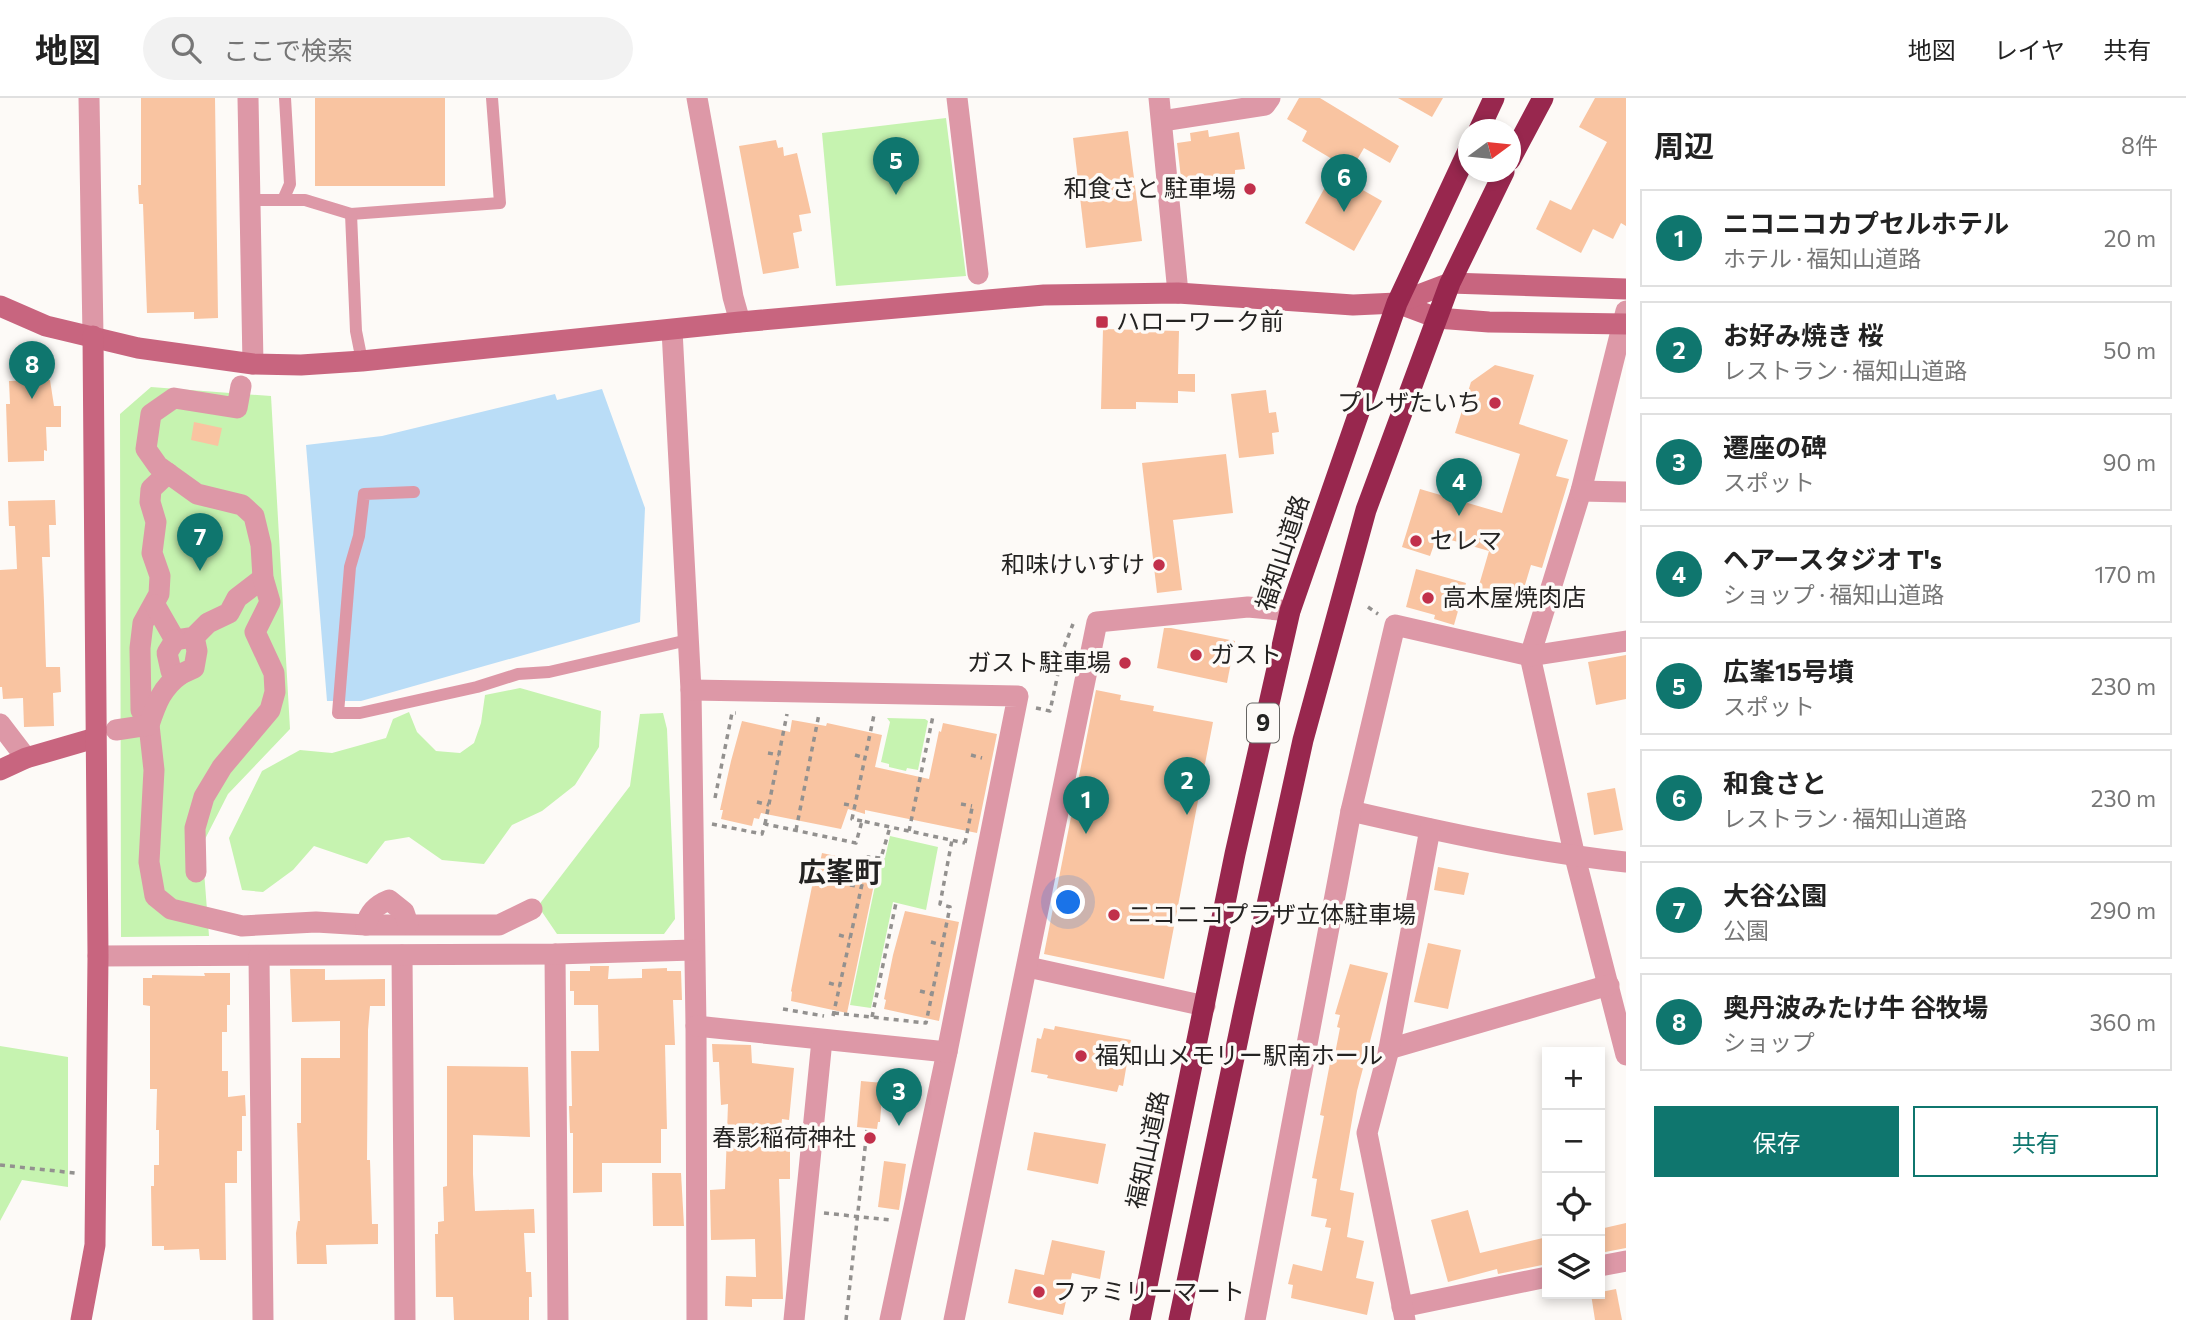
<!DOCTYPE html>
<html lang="ja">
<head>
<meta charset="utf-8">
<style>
	body { margin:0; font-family:Commissioner,"Noto Sans JP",sans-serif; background:#f2f2f2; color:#222 }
	.controls { position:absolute; right:21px; bottom:21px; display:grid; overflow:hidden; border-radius:0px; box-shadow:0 4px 10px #0003 }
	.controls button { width:63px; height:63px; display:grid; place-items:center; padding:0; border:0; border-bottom:2px solid #e0e0e0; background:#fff; color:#222; font:35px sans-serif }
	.compass { position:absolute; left:1458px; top:21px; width:63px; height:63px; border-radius:50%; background:#fff; box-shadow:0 4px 10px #0003; rotate:75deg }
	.you { position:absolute; left:1069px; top:805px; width:24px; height:24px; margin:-18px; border:5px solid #fff; border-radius:50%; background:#1a73e8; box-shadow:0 0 0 10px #1a73e833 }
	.badge { display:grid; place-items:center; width:46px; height:46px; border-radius:50%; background:#0f766e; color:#fff; font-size:23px; font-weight:700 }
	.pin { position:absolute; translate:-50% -58px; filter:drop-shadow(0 2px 4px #0008) }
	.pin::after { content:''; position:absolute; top:37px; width:24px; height:21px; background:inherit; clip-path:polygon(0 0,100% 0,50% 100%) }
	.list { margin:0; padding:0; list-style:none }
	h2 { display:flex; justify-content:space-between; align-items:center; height:91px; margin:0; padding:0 28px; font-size:30px }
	h2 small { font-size:23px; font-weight:400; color:#767676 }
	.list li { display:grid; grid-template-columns:46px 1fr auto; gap:21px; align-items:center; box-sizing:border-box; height:98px; margin:0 14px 14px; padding:0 14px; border:2px solid #e0e0e0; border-radius:0px }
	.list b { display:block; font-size:26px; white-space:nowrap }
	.list p { margin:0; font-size:23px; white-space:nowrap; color:#767676 }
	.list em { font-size:23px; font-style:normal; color:#767676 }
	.actions { display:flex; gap:14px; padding:21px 28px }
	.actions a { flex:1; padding:16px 0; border:2px solid #0f766e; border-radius:0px; text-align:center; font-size:24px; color:#0f766e }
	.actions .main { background:#0f766e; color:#fff }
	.icon { flex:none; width:38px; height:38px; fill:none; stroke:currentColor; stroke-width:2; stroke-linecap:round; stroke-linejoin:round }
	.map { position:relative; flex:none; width:1626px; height:1222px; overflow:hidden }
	header { display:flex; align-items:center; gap:42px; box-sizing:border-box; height:98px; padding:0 35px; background:#fff; border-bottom:2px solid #e0e0e0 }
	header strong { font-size:33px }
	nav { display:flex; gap:38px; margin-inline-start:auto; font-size:24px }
	.search { width:490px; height:63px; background:#f2f2f2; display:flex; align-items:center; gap:18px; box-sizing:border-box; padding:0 24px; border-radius:38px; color:#767676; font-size:26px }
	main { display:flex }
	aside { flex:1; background:#fff }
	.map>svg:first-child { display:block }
	.green { fill:#c6f3b0 }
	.water { fill:#baddf7 }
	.building { fill:#f9c4a1 }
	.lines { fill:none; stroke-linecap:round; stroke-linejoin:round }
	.path { stroke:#93918f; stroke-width:3.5; stroke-dasharray:5 5; stroke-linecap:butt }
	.lane { stroke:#dd98a7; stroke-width:12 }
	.street { stroke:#dd98a7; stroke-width:21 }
	.secondary { stroke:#c8657f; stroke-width:21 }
	.highway { stroke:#98274e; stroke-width:21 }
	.poi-dot { fill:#c1304b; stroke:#fdfaf7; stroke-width:2.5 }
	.labels { text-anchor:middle; stroke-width:7; stroke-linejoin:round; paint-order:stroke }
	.shield { fill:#fdfaf7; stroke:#656462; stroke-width:2 }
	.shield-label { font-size:23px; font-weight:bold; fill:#242322 }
	.poi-label { font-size:24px; fill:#242322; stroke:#fdfaf7; text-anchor:start }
	.street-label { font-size:24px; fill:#242322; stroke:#fdfaf7 }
	.quarter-label { font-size:28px; font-weight:bold; fill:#242322; stroke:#fdfaf7 }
</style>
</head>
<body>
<header>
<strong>地図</strong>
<div class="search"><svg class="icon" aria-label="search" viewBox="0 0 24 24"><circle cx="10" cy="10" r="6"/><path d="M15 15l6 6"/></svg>ここで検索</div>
<nav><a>地図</a><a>レイヤ</a><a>共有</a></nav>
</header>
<main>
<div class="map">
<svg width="1626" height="1222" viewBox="0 0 1626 1222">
	<rect width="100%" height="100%" fill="#fdfaf7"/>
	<!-- green -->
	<g class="green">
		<path d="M946,20L966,178L836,188L822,35Z"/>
		<path d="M151,289L271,298L290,631L228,696L202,747L209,838L121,839L120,316Z"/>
		<path d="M520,590L601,613L599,649L575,687L542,713L512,727L484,766L442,762L409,739L385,743L367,766L314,748L293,772L263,794L242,792L229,740L262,673L300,652L332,655L386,640L393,621L409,614L417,634L436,653L460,655L474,645L481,625L485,597Z"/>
		<path d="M663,615L667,631L675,821L664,836H557L538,808L630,688L640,616Z"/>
		<path d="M887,620L925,621L928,623L918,672L907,670L906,673L889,669V666L881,664L890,624Z"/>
		<path d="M890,738L938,749L926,812L893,804L871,910L850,907L880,764L885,760Z"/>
		<path d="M0,948L68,959V1089L22,1082L0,1123Z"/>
	</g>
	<!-- water -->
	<path class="water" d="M602,291L645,410L640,524L361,603H327L306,347L382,338L555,296L557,302Z"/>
	<!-- building -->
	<g class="building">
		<path d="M141,0H215L218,220L194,221V214L147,215L143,106H139L138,87H141Z"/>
		<rect x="315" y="0" width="130" height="88"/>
		<path d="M1299,0H1320L1399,48L1390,65L1364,50L1347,79L1333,71L1337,64L1302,43L1307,33L1287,21Z"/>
		<path d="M1398,0H1443L1432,19Z"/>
		<path d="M1595,0H1626V128L1621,125L1613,141L1593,131L1581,155L1536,131L1550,102L1571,112L1607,44L1579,29Z"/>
		<path d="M1208,32L1209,39L1239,34L1245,71L1235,72V76L1214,79L1215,84L1182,89L1177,45L1191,43L1190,35Z"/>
		<path d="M1128,33L1142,143L1086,150L1073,40Z"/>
		<path d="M776,42L778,50L783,49L784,58L797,55L811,115L799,117L802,133L793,135L799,170L763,176L739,48Z"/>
		<path d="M1333,75L1382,103L1354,153L1305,125Z"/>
		<path d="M1103,231L1179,233L1178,276H1195V294L1178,293V305L1136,304V311H1101Z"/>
		<path d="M1495,267L1534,277L1519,326L1568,342L1556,378L1569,381L1542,470L1531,467L1519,507L1477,494L1489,453L1437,438L1430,458L1402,449L1420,391L1502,415L1520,356L1455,335L1471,284Z"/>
		<path d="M50,282L54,308H61V329H46L47,353L44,352V363L8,364L6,306H10L9,283Z"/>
		<path d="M1266,292L1269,315L1276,314L1279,334L1272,335L1274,356L1239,360L1231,296Z"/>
		<path d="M194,324L222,330L218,348L191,342Z"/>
		<path d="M1226,356L1233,415L1173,422L1182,492L1157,495L1142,365Z"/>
		<path d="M55,402L56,427H49L50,459H42L44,504L46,569H60L61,594L53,595L54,628L24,629L23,600L3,601L2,589H0V472L17,471L15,428H9L8,403Z"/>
		<path d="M1416,471L1466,485L1454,527L1434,521L1435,517L1406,509Z"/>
		<path d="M1164,530H1171L1235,543L1227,585L1157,570Z"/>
		<path d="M1626,557V601L1596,607L1588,564Z"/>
		<path d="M1096,592L1121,597L1120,602L1154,608L1153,613L1213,624L1164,881L1044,856Z"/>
		<path d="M792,622L826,628L827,625L882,637L875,669L929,681L939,633L941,634L943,625L997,636L977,735L865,712V716L848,711L841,731L761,715L759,721L754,720L752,728L721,721L723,712H720L731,663L742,623L790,634Z"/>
		<path d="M1615,690L1623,732L1594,737L1587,695Z"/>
		<path d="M822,755L878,767L847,915L791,903L792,894L791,893L799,852L817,764H820Z"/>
		<path d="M1438,769L1469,775L1464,797L1434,792Z"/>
		<path d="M905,813L959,824L939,923L884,911L886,902L884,901L893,857Z"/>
		<path d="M1428,845L1461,852L1448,911L1414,904Z"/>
		<path d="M1350,866L1388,875L1357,993L1340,1092L1354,1095L1347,1139L1364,1143L1356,1180L1374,1184L1367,1217L1291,1200L1293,1187L1288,1186L1293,1166L1322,1173L1331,1130L1325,1129L1327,1121L1311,1118L1317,1081L1312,1080L1324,1018L1320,1017L1330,965L1333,966L1340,930L1337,929L1340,917L1335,916Z"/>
		<path d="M590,868H609L608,881L642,880V871L667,870V873H681L682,902H673L675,947H665L667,1031H661V1065H602V1094L573,1095V1035H570L569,1008H572L571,953H599L598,907H574V893H570V873H590Z"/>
		<path d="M290,871H325V882L385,881V908H370L368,932L367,1062H370L372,1126H378V1146L326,1147L327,1166H297L296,1135L298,1123H300L297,1025H301V960H340V923L292,924Z"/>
		<path d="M204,875H230V907H227V934H222V973H228V999L245,997L246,1018H242V1053H237V1085H225L226,1162H200L199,1151L164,1152V1148H152L151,1088H154V1067H159V1032H156L157,991H150V908L143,907V880H152V877L205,878Z"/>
		<path d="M1055,928L1131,942L1123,988L1119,987L1117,994L1047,980L1048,977L1031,974L1037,940L1041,941L1044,930L1054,932Z"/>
		<path d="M712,946L751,947L752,965L794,970L789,1022L782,1021L779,1048L790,1050V1081H779L783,1201H752V1209L725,1208L726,1178L756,1179L755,1141L711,1142L710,1092L725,1091L728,1006L721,1007L719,964H713Z"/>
		<path d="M447,968L528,969L530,1039L473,1037V1076L475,1113L534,1111L535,1135H524L526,1174H531L532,1199H529V1222H454L453,1199H436L435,1136H438V1124L444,1123L443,1089L447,1088Z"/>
		<path d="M861,983L883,985L880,1024H878L877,1031L857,1029Z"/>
		<path d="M1034,1034L1106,1046L1098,1086L1027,1072Z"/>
		<path d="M884,1063L906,1066L899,1112L878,1109Z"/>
		<path d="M652,1075H681L684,1128H653Z"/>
		<path d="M1468,1112L1480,1155L1547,1139V1166L1498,1176L1497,1171L1448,1184L1431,1122Z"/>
		<path d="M1626,1125V1150L1600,1155V1131Z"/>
		<path d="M1052,1142L1105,1153L1100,1181L1072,1175L1063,1217L1008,1205L1015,1171L1044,1177Z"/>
		<path d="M1616,1191L1622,1222H1595L1591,1196Z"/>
	</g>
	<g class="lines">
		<!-- path -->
		<g class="path">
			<path d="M1368,509L1378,516"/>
			<path d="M1036,610L1050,613L1063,552L1073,526"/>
			<path d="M768,655L779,657"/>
			<path d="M855,657L865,660"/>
			<path d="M971,657L982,660"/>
			<path d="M715,700L732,615H736"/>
			<path d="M757,704L769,707"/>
			<path d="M844,706L855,708"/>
			<path d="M961,706L972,708"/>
			<path d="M862,723L852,721L874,617"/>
			<path d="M712,726L762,736L765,726L856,745L862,723L965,745"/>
			<path d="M765,726L787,616"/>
			<path d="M796,732L819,616"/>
			<path d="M909,733L933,618"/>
			<path d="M965,745L972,710"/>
			<path d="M850,787L861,789"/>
			<path d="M839,837L850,840"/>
			<path d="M931,844L942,847"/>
			<path d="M829,885L840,888"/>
			<path d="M920,893L932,896"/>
			<path d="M783,911L824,918"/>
			<path d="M834,915L926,925L950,809L940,806L952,742"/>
			<path d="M833,918L868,759L881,760L890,729"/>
			<path d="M872,919L896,805"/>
			<path d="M0,1067L75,1075"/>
			<path d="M824,1115L890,1122"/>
			<path d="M846,1222L867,1032"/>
		</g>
		<!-- lane -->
		<g class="lane">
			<path d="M248,102H283L290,86L285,0"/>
			<path d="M283,102H305L351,116L500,105L492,0"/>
			<path d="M351,116L356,233L362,263"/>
			<path d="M414,394L364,396L359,438L350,469L338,615H360L477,589L518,576L549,574L688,542"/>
		</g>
		<!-- street -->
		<g class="street">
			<path d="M89,0L93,238"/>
			<path d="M248,0L253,266"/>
			<path d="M697,0L733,199L740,224"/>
			<path d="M957,0L978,176"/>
			<path d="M1159,0L1178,195"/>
			<path d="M1162,23L1265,7L1270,0"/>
			<path d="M1626,213L1581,393L1530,558L1575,759L1626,957"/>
			<path d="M672,232L691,592L696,928L697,1222"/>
			<path d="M168,375L151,391L150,404L156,424L152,455L160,478L159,496L143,525L140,550L141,612L149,627L154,672L149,764L155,798L171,811L242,828L316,824L366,827H499L532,811"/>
			<path d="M1581,393L1626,394"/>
			<path d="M155,507L175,542L194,539L208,525L229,515L237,500L263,480"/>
			<path d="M175,542L167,555L171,573L181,576L194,570L197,553L194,539"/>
			<path d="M691,592L1018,598L947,954L890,1222"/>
			<path d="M0,626L26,660"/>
			<path d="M116,632L149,627C156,606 162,589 181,576"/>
			<path d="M1351,713C1442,734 1533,754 1626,764"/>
			<path d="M196,774L195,730L204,699L222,669L270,612L275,594L274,575L255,534L270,504L263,480L261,447L254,418L242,407L197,396L158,368L146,351L151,316L174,300L237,310L241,288"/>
			<path d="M366,827C369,814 376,807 389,802L404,814L408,826"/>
			<path d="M555,856L558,1222"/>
			<path d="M402,857L405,1222"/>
			<path d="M98,858L555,856L694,852"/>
			<path d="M259,858L263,1222"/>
			<path d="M1028,869L1205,908"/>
			<path d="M696,928L947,954"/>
			<path d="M1389,951L1609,887"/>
			<path d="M1600,1168L1626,1163"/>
			<path d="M1402,1209L1547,1179"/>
			<path d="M794,1222L822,942"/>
			<path d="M954,1222L1097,524L1248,509L1290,513"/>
			<path d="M1255,1222L1351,713L1395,527L1530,558L1626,543"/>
			<path d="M1405,1222L1367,1035L1389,951L1430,731"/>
		</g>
		<!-- secondary -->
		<g class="secondary">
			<path d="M1397,205L1437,220L1489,224L1626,226"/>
			<path d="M0,208L46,228L138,250L253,266L301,267L362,263L740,224L1044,197L1178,195L1353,207L1397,205L1450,185L1626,191"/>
			<path d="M0,672L26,660L95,640"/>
			<path d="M81,1222L95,1147L98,858L93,238"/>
		</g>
		<!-- highway -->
		<g class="highway">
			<path d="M1479,32L1494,0"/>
			<path d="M1510,62L1543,0"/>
			<path d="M1140,1222L1235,756L1290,513L1397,205L1468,53"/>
			<path d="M1179,1222L1244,912L1303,642L1366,412L1450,185L1504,74"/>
		</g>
	</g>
	<!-- markers -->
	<g class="poi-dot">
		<circle cx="1250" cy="91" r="7"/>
		<rect x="1095" y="217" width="14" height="14" rx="3.5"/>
		<circle cx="1495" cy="305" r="7"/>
		<circle cx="1416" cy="443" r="7"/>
		<circle cx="1159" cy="467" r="7"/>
		<circle cx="1428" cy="500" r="7"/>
		<circle cx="1196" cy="557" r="7"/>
		<circle cx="1125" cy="565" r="7"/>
		<circle cx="1114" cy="817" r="7"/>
		<circle cx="1081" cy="958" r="7"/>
		<circle cx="870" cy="1040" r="7"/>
		<circle cx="1039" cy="1194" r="7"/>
	</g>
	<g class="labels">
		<!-- shield labels -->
		<rect class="shield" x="1247" y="605.5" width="32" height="39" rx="5"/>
		<g class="shield-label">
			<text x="1263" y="633">9</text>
		</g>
		<!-- poi labels -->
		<g class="poi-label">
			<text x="1236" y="99" text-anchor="end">和食さと 駐車場</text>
			<text x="1116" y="232">ハローワーク前</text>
			<text x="1481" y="313" text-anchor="end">プレザたいち</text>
			<text x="1430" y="451">セレマ</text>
			<text x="1145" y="475" text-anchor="end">和味けいすけ</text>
			<text x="1442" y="508">高木屋焼肉店</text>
			<text x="1210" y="565">ガスト</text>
			<text x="1111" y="573" text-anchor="end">ガスト駐車場</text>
			<text x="1128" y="825">ニコニコプラザ立体駐車場</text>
			<text x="1095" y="966">福知山メモリー駅南ホール</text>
			<text x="856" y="1048" text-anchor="end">春影稲荷神社</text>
			<text x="1053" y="1202">ファミリーマート</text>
		</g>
		<!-- street labels -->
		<g class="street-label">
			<text transform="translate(1283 455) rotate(-72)" y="8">福知山道路</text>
			<text transform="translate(1148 1052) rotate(-78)" y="8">福知山道路</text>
		</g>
		<!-- quarter labels -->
		<g class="quarter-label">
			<text x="840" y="784">広峯町</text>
		</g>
	</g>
</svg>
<div class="controls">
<button>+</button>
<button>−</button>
<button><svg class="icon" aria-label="locate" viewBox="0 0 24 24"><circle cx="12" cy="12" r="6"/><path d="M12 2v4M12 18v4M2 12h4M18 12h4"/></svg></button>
<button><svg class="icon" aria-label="layers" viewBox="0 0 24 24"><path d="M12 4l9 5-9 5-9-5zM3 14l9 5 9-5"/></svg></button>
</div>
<svg class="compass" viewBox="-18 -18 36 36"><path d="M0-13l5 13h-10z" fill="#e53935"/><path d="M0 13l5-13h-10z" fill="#767676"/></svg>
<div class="you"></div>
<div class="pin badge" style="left:1086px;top:736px">1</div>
<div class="pin badge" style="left:1187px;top:717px">2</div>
<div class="pin badge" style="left:899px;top:1028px">3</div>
<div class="pin badge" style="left:1459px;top:418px">4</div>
<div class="pin badge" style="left:896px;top:97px">5</div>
<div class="pin badge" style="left:1344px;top:114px">6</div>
<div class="pin badge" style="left:200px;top:473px">7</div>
<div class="pin badge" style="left:32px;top:301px">8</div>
</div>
<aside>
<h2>周辺<small>8件</small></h2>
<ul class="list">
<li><span class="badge">1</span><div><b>ニコニコカプセルホテル</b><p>ホテル · 福知山道路</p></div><em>20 m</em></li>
<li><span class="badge">2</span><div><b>お好み焼き 桜</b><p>レストラン · 福知山道路</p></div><em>50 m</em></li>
<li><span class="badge">3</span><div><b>遷座の碑</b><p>スポット</p></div><em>90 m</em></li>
<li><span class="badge">4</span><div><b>ヘアースタジオ T's</b><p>ショップ · 福知山道路</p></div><em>170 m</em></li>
<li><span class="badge">5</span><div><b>広峯15号墳</b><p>スポット</p></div><em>230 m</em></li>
<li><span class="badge">6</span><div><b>和食さと</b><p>レストラン · 福知山道路</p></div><em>230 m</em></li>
<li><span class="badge">7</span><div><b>大谷公園</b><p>公園</p></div><em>290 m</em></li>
<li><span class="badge">8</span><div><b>奥丹波みたけ牛 谷牧場</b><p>ショップ</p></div><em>360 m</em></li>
</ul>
<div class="actions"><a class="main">保存</a><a>共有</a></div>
</aside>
</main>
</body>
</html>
